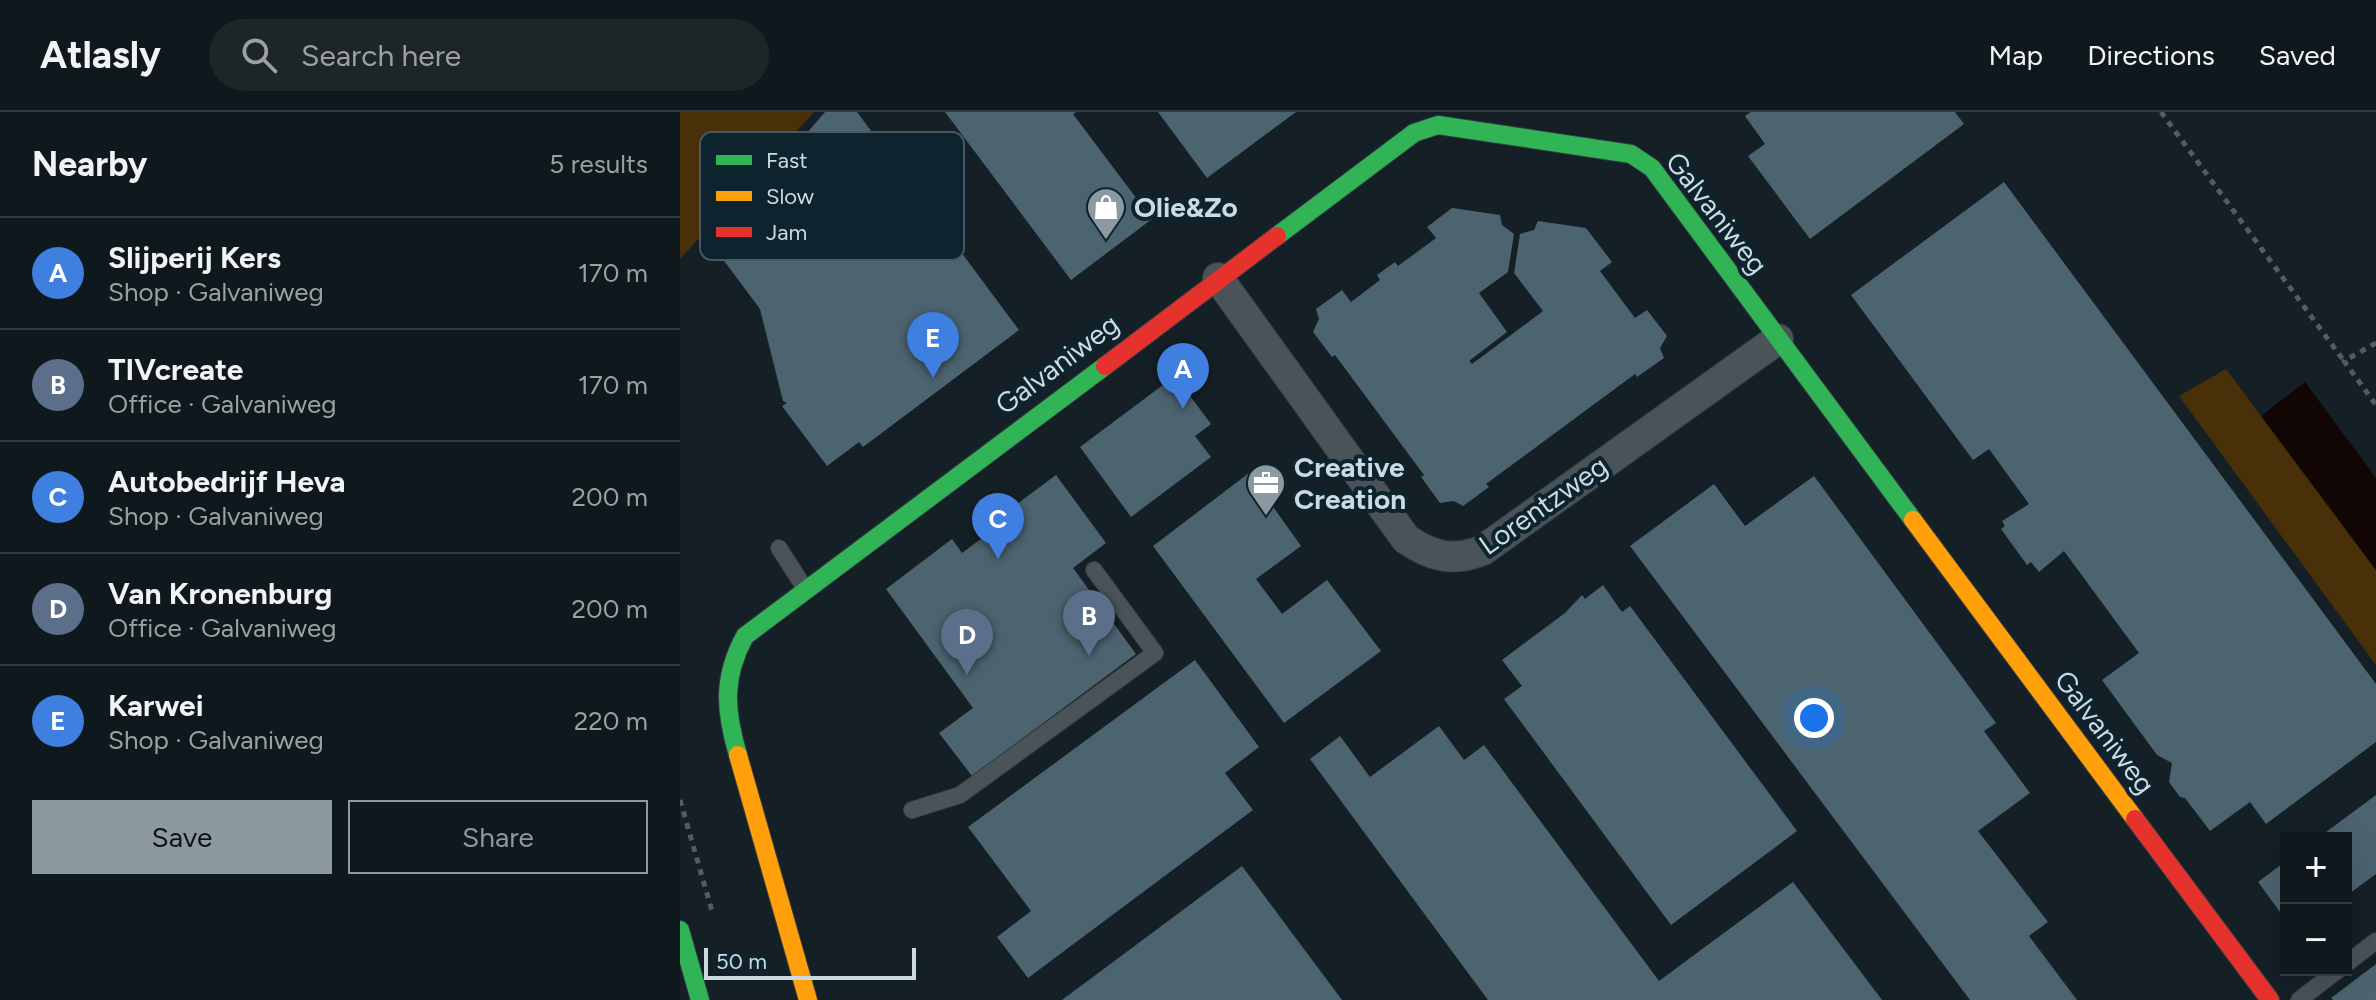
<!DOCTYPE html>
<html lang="en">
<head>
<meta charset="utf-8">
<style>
	body { margin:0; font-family:Figtree,sans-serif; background:#1d2529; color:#f1f3f6 }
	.controls { position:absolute; right:24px; bottom:24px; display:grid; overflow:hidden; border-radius:0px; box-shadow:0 8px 32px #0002 }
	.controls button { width:72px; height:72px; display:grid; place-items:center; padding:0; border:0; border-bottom:2px solid #2f373b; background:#0f181c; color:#f1f3f6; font:40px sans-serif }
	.scale { position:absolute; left:24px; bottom:20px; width:212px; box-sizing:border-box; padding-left:8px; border:4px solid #cddae2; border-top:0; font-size:22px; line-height:28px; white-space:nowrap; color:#cddae2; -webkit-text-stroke:6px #0d232d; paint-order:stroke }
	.you { position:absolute; left:1134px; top:606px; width:28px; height:28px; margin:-20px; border:6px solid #fff; border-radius:50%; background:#1a73e8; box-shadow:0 0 0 12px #1a73e833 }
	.badge { display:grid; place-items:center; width:52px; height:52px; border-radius:50%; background:#8c99a0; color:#fff; font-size:26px; font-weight:700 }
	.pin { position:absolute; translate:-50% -66px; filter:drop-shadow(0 2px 4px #0008) }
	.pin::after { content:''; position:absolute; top:42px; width:28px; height:24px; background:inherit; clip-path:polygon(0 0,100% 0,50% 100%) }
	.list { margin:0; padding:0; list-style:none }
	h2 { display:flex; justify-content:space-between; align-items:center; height:104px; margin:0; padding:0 32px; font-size:34px }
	h2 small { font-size:26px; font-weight:400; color:#9ba0a3 }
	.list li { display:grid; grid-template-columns:52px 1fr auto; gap:24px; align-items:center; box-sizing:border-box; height:112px; padding:0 32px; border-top:2px solid #2f373b }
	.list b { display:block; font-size:30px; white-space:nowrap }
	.list p { margin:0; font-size:26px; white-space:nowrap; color:#9ba0a3 }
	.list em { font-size:26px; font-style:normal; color:#9ba0a3 }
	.actions { display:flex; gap:16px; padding:24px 32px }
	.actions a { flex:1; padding:18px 0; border:2px solid #8c99a0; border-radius:0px; text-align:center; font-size:28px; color:#8c99a0 }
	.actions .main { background:#8c99a0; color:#111 }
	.icon { flex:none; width:44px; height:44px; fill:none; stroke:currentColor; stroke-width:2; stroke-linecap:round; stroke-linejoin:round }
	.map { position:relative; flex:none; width:1696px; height:888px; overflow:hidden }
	header { display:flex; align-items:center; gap:48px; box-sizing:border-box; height:112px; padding:0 40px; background:#0f181c; border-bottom:2px solid #2f373b }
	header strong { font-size:38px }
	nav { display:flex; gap:44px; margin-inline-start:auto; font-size:28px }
	.search { width:560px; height:72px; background:#1d2529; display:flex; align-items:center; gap:20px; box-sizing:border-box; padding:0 28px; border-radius:44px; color:#9ba0a3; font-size:30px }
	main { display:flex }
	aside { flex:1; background:#0f181c }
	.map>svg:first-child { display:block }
	.green { fill:#4a3008 }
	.water { fill:#110603 }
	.building { fill:#4c6470 }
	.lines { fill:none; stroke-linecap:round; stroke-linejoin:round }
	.lane-casing { stroke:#333c41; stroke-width:18 }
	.street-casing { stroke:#333c41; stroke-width:32 }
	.fast-casing { stroke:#333c41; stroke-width:20 }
	.slow-casing { stroke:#333c41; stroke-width:20 }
	.jam-casing { stroke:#333c41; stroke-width:20 }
	.path { stroke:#535c60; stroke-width:5; stroke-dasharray:6 6; stroke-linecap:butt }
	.lane { stroke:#4a5358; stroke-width:16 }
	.street { stroke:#4a5358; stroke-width:30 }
	.fast { stroke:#30b455; stroke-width:18 }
	.slow { stroke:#ff9f0a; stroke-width:18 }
	.jam { stroke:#e5322d; stroke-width:18 }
	.labels { text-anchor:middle; stroke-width:8; stroke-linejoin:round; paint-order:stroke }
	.poi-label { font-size:28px; font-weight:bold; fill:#cddae2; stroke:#0d232d; text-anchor:start }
	.street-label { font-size:28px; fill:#cddae2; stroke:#0d232d }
	.key { fill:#0d232d; stroke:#475a63; stroke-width:2 }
	.key-label { font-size:22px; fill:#cddae2 }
</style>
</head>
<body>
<header>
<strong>Atlasly</strong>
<div class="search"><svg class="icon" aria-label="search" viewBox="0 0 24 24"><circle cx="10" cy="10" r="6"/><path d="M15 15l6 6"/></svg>Search here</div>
<nav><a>Map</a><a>Directions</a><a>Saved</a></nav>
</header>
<main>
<aside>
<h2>Nearby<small>5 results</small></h2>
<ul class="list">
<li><span class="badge" style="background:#3f7fe0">A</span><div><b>Slijperij Kers</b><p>Shop · Galvaniweg</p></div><em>170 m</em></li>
<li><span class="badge" style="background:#5c6f8a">B</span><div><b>TIVcreate</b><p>Office · Galvaniweg</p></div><em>170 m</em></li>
<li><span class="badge" style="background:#3f7fe0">C</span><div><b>Autobedrijf Heva</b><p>Shop · Galvaniweg</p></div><em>200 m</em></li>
<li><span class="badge" style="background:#5c6f8a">D</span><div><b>Van Kronenburg</b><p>Office · Galvaniweg</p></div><em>200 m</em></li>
<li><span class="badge" style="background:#3f7fe0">E</span><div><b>Karwei</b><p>Shop · Galvaniweg</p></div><em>220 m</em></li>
</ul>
<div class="actions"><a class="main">Save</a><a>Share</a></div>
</aside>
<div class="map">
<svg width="1696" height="888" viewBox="0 0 1696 888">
	<rect width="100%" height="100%" fill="#142026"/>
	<!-- green -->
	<g class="green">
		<path d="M0,0H134L0,147Z"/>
		<path d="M1546,257L1696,458V553L1499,284Z"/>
	</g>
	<!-- water -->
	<path class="water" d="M1625,270L1696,366V458L1581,304Z"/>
	<!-- building -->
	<g class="building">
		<path d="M145,0H177L339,218L183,335L179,330L147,354L102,294L107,291L103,289L80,197L33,134L27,137Z"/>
		<path d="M265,0H396L393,2L472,107L391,168Z"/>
		<path d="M478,0H616L527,66Z"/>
		<path d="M1071,0H1275L1284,12L1130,127L1068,44L1085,32L1065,4Z"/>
		<path d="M1324,70L1696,572V630L1586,712L1570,690L1530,719L1505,686L1500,685L1489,670L1492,651L1477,643L1422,568L1459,541L1384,439L1359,460L1351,450L1347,453L1321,417L1325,414L1322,409L1349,392L1309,337L1293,348L1171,183Z"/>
		<path d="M772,96L820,103L822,113L834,122L828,160L799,181L827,220L789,249L792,252L863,199L834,161L840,122L854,118L858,109L906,116L932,150L920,159L955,206L967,198L987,224L980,236L984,246L957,265L955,262L806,372L809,375L783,394L774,389L760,391L741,365L744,363L655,243L652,245L633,220L639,207L636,197L662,178L671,190L700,168L697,163L715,150L718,154L756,126L747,115Z"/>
		<path d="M495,264L531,312L515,324L531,345L451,405L400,335Z"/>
		<path d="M569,361L621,434L576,467L602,502L647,468L701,539L604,611L473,434Z"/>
		<path d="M376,363L426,431L393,456L456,542L292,664L259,621L293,596L206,477L272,427L282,441L313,418L309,413Z"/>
		<path d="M1134,364L1316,611L1304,619L1350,681L1298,719L1368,810L1349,824L1397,888H1290L950,434L1034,372L1065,414Z"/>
		<path d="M923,473L942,500L950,494L1117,719L991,813L824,587L842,574L822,548L885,501L902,483L905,487Z"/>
		<path d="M515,548L579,635L545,661L573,698L348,866L317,825L351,799L288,715Z"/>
		<path d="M759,614L784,648L804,633L979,869L1113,770L1202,888H808L630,647L660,624L690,665Z"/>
		<path d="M1696,683V762L1666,784V726H1638Z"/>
		<path d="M1606,749V808L1578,770Z"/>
		<path d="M562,754L662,888H382Z"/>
		<path d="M1696,852V888H1653L1651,886Z"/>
	</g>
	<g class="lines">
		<defs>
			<g id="lane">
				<path d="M99,436L124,475"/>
				<path d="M232,698L280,683L475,541L414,458"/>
				<path d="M1666,852L1696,829"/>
				<path d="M1619,888L1658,858"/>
			</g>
			<path id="street" d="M538,166L726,427C752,445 774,450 803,438L1098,227"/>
			<g id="fast">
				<path d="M597,124L734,21L758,13L951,42L972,56L1233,408"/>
				<path d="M58,643C45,599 42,566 65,524L425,254"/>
				<path d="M0,818L20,888"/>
			</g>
			<g id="slow">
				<path d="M1233,408L1455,707"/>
				<path d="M58,643L128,888"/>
			</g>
			<g id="jam">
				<path d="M425,254L597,124"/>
				<path d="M1455,707L1590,888"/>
			</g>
		</defs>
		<!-- lane casing -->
		<use href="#lane" class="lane-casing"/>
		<!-- street casing -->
		<use href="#street" class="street-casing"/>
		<!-- fast casing -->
		<use href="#fast" class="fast-casing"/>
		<!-- slow casing -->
		<use href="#slow" class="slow-casing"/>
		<!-- jam casing -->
		<use href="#jam" class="jam-casing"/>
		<!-- path -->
		<g class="path">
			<path d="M1481,0L1664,249"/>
			<path d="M1696,231L1664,249L1696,293"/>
			<path d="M0,688L32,799"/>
		</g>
		<!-- lane -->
		<use href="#lane" class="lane"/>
		<!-- street -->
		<use href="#street" class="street"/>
		<!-- fast -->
		<use href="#fast" class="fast"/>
		<!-- slow -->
		<use href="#slow" class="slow"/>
		<!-- jam -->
		<use href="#jam" class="jam"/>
	</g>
	<!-- icons -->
	<defs>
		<symbol id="shop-pin" viewBox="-11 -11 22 30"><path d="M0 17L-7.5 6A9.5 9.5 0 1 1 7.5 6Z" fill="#8c99a0" stroke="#0d232d"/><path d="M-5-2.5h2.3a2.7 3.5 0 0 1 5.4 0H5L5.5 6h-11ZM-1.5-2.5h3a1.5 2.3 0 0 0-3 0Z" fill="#fff"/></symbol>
		<symbol id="office-pin" viewBox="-11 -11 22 30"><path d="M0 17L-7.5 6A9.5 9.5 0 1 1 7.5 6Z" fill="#8c99a0" stroke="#0d232d"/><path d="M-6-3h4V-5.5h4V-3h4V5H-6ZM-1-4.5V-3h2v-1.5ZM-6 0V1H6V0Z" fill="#fff"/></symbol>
	</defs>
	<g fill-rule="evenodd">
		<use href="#shop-pin" x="404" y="73" width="44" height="60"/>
		<use href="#office-pin" x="564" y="349" width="44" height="60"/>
	</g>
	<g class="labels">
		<!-- poi labels -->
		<g class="poi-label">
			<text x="454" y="105">Olie&amp;Zo</text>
			<text x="614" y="365">Creative<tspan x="614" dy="32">Creation</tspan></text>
		</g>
		<!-- street labels -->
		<g class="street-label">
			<text transform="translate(1037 101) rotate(52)" y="10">Galvaniweg</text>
			<text transform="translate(377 252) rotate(-37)" y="10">Galvaniweg</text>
			<text transform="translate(863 393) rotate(-35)" y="10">Lorentzweg</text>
			<text transform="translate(1425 620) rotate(53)" y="10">Galvaniweg</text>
		</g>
	</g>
	<!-- legend -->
	<rect x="20" y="20" width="264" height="128" rx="12" class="key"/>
	<rect x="36" y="43" width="36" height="10" fill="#30b455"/>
	<rect x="36" y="79" width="36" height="10" fill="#ff9f0a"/>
	<rect x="36" y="115" width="36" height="10" fill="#e5322d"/>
	<g class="key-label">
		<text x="86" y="56">Fast</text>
		<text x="86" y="92">Slow</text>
		<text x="86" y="128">Jam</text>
	</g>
</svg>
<div class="controls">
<button>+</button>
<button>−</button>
</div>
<div class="scale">50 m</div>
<div class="you"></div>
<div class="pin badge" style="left:503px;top:297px;background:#3f7fe0">A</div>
<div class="pin badge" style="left:409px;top:544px;background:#5c6f8a">B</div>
<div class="pin badge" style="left:318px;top:447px;background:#3f7fe0">C</div>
<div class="pin badge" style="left:287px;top:563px;background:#5c6f8a">D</div>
<div class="pin badge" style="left:253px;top:266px;background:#3f7fe0">E</div>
</div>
</main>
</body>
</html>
